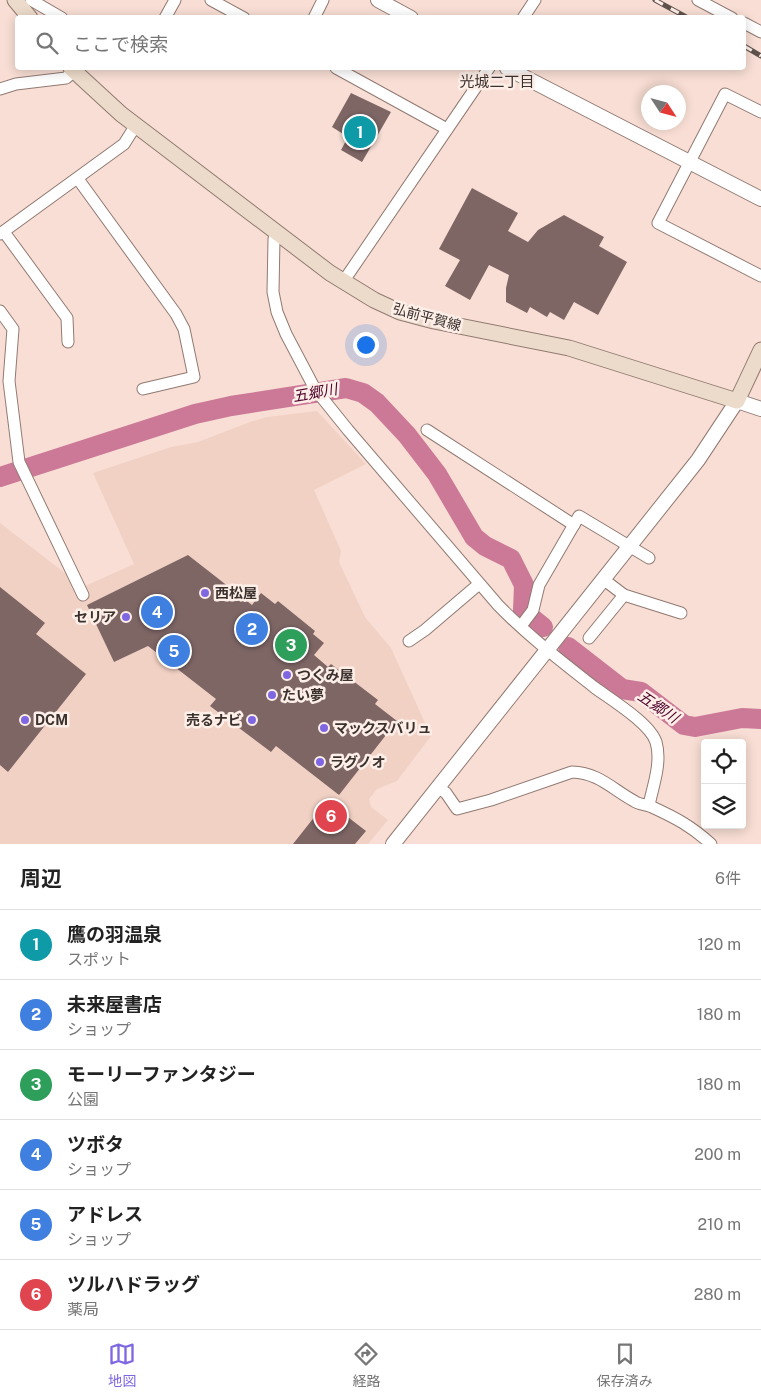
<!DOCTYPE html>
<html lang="ja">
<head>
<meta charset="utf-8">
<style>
	body { margin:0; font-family:"Public Sans","Noto Sans JP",sans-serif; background:#f6f6f6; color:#222 }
	.controls { position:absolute; right:15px; bottom:15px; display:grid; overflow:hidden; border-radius:5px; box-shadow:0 2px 12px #0003 }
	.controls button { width:45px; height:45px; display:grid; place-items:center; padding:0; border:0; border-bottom:1px solid #e0e0e0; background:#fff; color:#222; font:25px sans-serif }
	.compass { position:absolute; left:641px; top:85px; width:45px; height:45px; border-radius:50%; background:#fff; box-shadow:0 2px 12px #0003; rotate:126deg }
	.you { position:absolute; left:365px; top:344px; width:18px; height:18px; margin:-12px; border:4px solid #fff; border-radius:50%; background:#1a73e8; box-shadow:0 0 0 8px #1a73e833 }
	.badge { display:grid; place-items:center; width:32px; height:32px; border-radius:50%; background:#7f67e2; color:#fff; font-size:16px; font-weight:700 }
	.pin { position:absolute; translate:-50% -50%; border:2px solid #fff; box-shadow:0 1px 5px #0006 }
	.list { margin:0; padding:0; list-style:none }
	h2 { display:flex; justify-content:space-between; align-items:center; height:65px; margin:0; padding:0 20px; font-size:21px }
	h2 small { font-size:16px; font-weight:400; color:#767676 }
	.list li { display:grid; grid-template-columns:32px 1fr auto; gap:15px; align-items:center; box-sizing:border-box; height:70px; padding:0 20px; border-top:1px solid #e0e0e0 }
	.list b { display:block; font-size:19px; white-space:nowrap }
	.list p { margin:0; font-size:16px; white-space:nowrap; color:#767676 }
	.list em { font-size:16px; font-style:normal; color:#767676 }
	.icon { flex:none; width:28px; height:28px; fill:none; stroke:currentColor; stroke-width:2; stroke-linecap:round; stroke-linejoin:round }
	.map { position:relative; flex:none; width:761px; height:844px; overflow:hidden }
	.search { position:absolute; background:#fff; box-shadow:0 2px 12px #0003; left:15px; right:15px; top:15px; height:55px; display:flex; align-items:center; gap:12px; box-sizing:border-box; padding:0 18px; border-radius:5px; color:#767676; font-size:19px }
	.sheet { height:485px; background:#fff }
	nav { display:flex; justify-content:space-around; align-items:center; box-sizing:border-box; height:70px; border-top:1px solid #e0e0e0; background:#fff; font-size:14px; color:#767676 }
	nav a { display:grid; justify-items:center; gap:2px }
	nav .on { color:#7f67e2 }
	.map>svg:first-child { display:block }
	.built { fill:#f2d1c5 }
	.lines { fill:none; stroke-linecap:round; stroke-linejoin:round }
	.river { stroke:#cc7998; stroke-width:20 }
	.building { fill:#7e6665 }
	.minor-casing { stroke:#917a72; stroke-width:13 }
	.tertiary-casing { stroke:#917a72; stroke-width:16 }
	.secondary-casing { stroke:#917a72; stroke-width:17 }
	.minor { stroke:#fff; stroke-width:11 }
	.tertiary { stroke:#fff; stroke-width:14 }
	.secondary { stroke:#ecdbca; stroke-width:15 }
	.rail-casing { stroke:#5f524c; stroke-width:5 }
	.rail { stroke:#fdeee8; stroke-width:3; stroke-dasharray:9; stroke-linecap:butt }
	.poi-dot { fill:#7f67e2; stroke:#fdeee8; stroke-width:2 }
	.labels { text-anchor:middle; stroke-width:5; stroke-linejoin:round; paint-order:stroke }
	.street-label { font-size:14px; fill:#3b312d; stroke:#fdeee8 }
	.poi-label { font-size:14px; font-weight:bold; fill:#3b312d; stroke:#fdeee8; text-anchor:start }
	.neighbourhood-label { font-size:15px; fill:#3b312d; stroke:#fdeee8 }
	.water-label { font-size:15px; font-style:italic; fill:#4f022b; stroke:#fdeee8 }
</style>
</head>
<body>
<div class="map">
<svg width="761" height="844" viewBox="0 0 761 844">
	<rect width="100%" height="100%" fill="#f8ded4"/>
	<!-- built -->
	<path class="built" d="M317,411L366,464L314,490L341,551L339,562L365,617L391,648L431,736L397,781L377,789L369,799L371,807L388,820L368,844H0V523L83,587L134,564L93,473L171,447L198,442L250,422L267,417Z"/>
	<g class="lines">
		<!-- river -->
		<g class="river">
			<path d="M0,477L195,414L231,406L346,388L363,393L377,403L407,435L437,474L474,537L485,546L511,559L524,585L523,611L543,627"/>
			<path d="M568,647L622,689L641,692L684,725L695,727L742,718L761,719"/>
		</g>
	</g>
	<!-- building -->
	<g class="building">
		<path d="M351,93L391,112L362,162L341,150L348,137L332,127Z"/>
		<path d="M472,188L518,213L508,231L528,242L538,230L564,215L604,237L599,246L627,262L598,315L574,302L564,320L550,312L547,317L530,307L527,313L506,302V288L509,275L489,265L470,300L445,286L460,260L439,249Z"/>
		<path d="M188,555L252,605L261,593L275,604L278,601L315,631L313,634L324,643L314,655L328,667L331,664L378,700L375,704L397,721L339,795L276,746L271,752L210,706L216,699L148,646L114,662L87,605Z"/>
		<path d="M0,587L45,623L36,634L86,674L8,772L0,765Z"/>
		<path d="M327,801L366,831L355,844H293Z"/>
	</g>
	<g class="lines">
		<defs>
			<g id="minor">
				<path d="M31,0L62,18"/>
				<path d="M211,0L244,18"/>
				<path d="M698,0L732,18"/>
				<path d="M165,18L175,0"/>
				<path d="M314,18L323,0"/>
				<path d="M523,18L535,0"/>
				<path d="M744,23L761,32"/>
				<path d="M336,68L447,129"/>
				<path d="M0,89L16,84L66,78L74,71"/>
				<path d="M761,112L725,94L658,223L761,276"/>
				<path d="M78,179L176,314L184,329L194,377L143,389"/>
				<path d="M4,232L67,318L68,342"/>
				<path d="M277,233L274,239L273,292L277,312L286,334L315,389L348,430L498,605C527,635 561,661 594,687C610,699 650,723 656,742C662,762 653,786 649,805"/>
				<path d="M0,234L124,144L136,125"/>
				<path d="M343,282L489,68"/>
				<path d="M0,311L13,329L9,381L19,462L83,595"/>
				<path d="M427,430L574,525"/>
				<path d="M603,579L624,595L681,613"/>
				<path d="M521,626L533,610L539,585L579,516L649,558"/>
				<path d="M589,638L624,595"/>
				<path d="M409,641L425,630L479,584"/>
				<path d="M438,787L446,793L457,809L491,800L572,772C599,773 612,789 634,801C639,805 646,804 652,807C676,818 691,826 711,844"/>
			</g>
			<g id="tertiary">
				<path d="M378,0L411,18"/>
				<path d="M507,68L761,199"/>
				<path d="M393,844L698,460L737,401L761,409"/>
			</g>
			<g id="secondary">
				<path d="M15,0L30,18"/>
				<path d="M71,68L121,114L330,273L374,300L400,312L434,321L569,348L737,401L761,350"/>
			</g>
		</defs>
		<!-- minor casing -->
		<use href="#minor" class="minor-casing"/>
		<!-- tertiary casing -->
		<use href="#tertiary" class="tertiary-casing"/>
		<!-- secondary casing -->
		<use href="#secondary" class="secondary-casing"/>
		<!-- minor -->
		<use href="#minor" class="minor"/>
		<!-- tertiary -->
		<use href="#tertiary" class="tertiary"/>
		<!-- secondary -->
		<use href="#secondary" class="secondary"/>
		<defs>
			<g id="rail">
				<path d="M655,0L688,18"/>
				<path d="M744,46L761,56"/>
			</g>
		</defs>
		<!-- rail casing -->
		<use href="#rail" class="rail-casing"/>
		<!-- rail -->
		<use href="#rail" class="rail"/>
	</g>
	<!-- markers -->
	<g class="poi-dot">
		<circle cx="205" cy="593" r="5"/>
		<circle cx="126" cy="617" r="5"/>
		<circle cx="287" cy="675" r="5"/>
		<circle cx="272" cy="695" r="5"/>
		<circle cx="25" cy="720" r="5"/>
		<circle cx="252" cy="720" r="5"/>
		<circle cx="324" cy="728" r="5"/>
		<circle cx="320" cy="762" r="5"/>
	</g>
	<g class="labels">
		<!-- street labels -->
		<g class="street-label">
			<text transform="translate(427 317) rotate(15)" y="5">弘前平賀線</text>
		</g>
		<!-- poi labels -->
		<g class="poi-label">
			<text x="215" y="598">西松屋</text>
			<text x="116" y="622" text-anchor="end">セリア</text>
			<text x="297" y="680">つくみ屋</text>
			<text x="282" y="700">たい夢</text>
			<text x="35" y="725">DCM</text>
			<text x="242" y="725" text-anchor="end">売るナビ</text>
			<text x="334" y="733">マックスバリュ</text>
			<text x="330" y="767">ラグノオ</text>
		</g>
		<!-- neighbourhood labels -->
		<g class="neighbourhood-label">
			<text x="497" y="87">光城二丁目</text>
		</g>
		<!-- water labels -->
		<g class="water-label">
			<text transform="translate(315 393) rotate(-10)" y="5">五郷川</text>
			<text transform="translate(658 707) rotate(34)" y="5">五郷川</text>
		</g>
	</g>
</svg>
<div class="controls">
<button><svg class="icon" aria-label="locate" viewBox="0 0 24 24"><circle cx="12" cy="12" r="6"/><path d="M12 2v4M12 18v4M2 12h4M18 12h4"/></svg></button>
<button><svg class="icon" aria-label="layers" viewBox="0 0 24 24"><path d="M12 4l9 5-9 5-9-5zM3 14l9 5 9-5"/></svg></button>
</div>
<svg class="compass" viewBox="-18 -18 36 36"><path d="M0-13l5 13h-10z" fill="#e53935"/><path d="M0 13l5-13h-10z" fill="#767676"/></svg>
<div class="you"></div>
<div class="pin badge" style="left:360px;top:132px;background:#0f9aa8">1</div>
<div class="pin badge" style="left:252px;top:629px;background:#3f7fe0">2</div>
<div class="pin badge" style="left:291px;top:645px;background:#2e9e5b">3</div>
<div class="pin badge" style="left:157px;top:612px;background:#3f7fe0">4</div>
<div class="pin badge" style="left:174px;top:651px;background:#3f7fe0">5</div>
<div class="pin badge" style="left:331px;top:816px;background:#e0444e">6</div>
<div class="search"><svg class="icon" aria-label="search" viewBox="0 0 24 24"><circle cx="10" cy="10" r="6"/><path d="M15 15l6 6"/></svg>ここで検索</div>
</div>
<section class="sheet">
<h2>周辺<small>6件</small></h2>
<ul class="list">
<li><span class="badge" style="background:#0f9aa8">1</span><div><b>鷹の羽温泉</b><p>スポット</p></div><em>120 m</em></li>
<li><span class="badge" style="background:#3f7fe0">2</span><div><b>未来屋書店</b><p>ショップ</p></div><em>180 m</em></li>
<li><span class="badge" style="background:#2e9e5b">3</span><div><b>モーリーファンタジー</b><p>公園</p></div><em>180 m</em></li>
<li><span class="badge" style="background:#3f7fe0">4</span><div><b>ツボタ</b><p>ショップ</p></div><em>200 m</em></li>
<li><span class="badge" style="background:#3f7fe0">5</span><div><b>アドレス</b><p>ショップ</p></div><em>210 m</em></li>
<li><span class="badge" style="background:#e0444e">6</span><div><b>ツルハドラッグ</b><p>薬局</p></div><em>280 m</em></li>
</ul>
</section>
<nav>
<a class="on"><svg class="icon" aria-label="map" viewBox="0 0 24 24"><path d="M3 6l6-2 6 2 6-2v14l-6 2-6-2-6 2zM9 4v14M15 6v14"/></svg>地図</a>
<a><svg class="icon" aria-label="directions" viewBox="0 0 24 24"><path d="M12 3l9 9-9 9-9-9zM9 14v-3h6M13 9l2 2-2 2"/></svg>経路</a>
<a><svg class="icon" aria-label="saved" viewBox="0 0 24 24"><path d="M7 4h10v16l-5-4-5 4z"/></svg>保存済み</a>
</nav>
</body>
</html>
